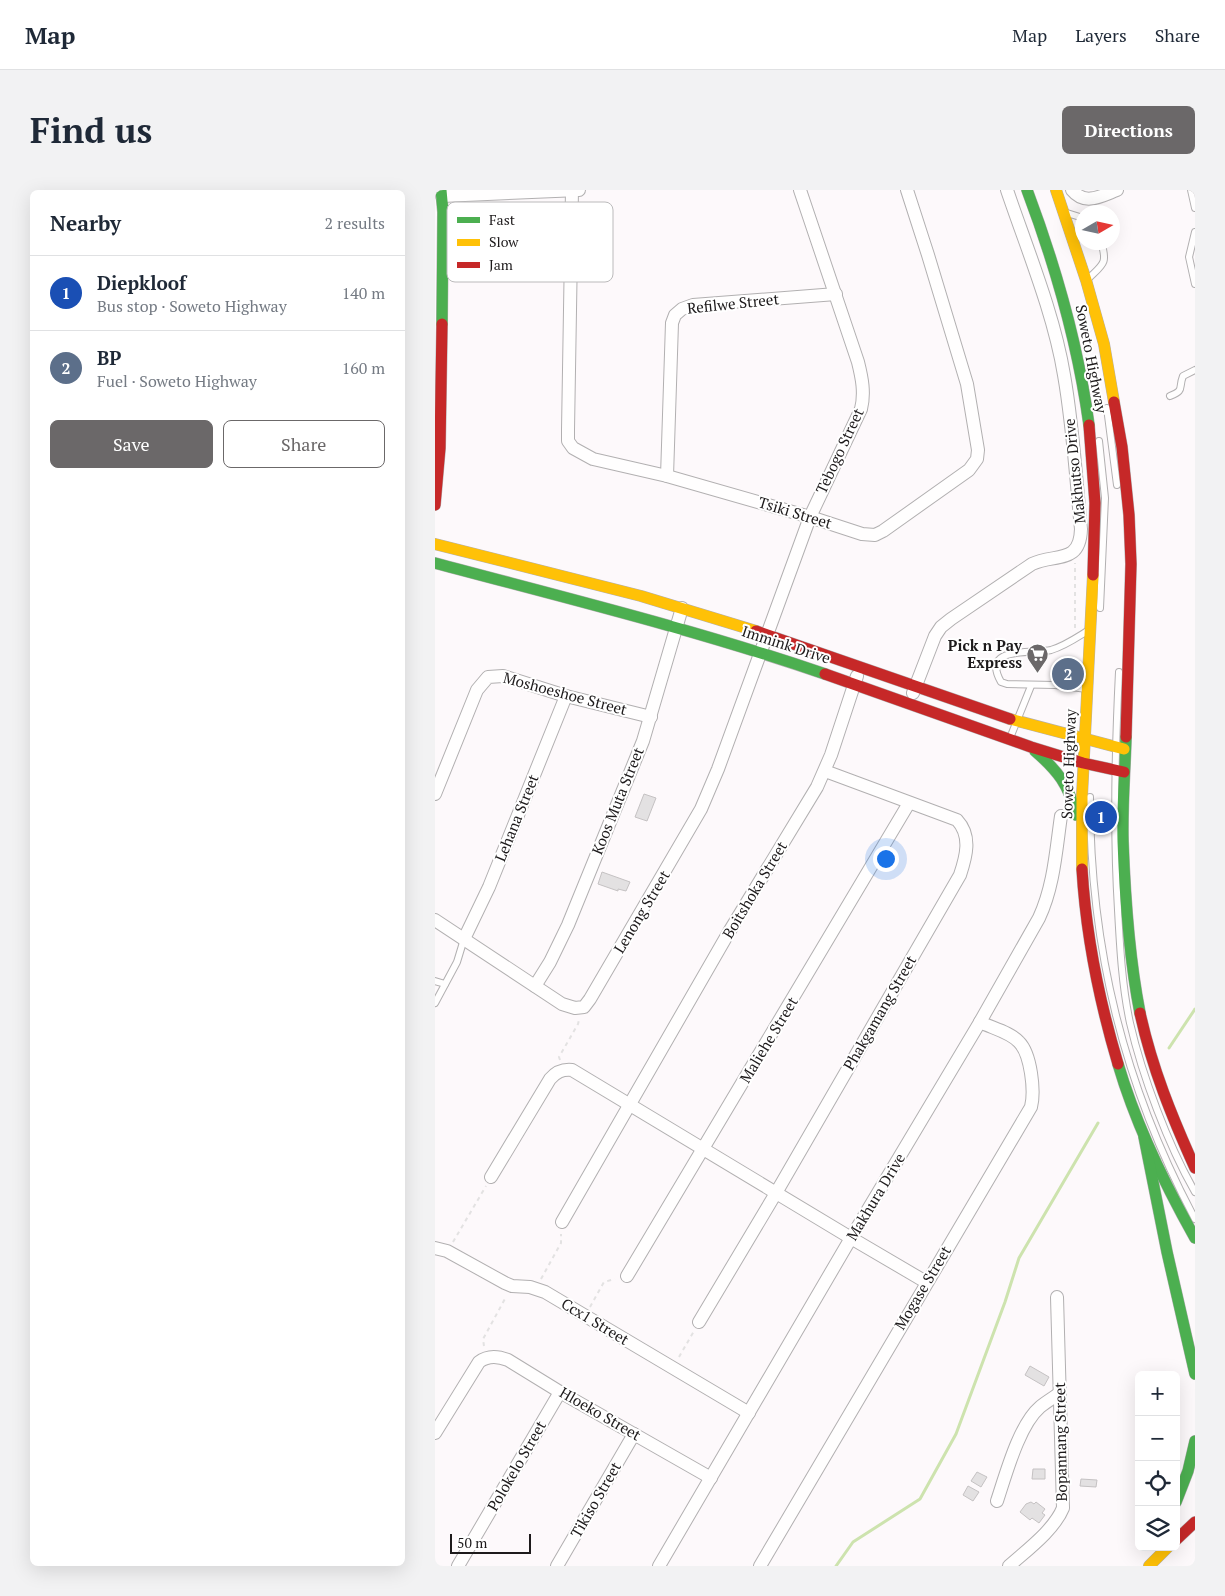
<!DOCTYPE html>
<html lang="en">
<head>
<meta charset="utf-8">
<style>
	body { margin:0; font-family:"PT Serif",serif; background:#f2f2f3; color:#1f2937 }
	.controls { position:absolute; right:15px; bottom:15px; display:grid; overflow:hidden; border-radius:8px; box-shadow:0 5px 20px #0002 }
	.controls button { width:45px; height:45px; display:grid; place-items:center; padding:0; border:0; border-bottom:1px solid #e0e1e3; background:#fff; color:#1f2937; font:25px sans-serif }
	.compass { position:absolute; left:640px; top:15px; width:45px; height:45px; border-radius:50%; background:#fff; box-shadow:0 5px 20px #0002; rotate:81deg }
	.scale { position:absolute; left:15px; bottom:12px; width:81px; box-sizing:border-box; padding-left:5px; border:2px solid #1d1a1b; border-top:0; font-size:14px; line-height:18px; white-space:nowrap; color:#1d1a1b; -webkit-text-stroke:4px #fff; paint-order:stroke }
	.you { position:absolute; left:450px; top:668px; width:18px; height:18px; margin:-12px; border:4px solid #fff; border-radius:50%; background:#1a73e8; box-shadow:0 0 0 8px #1a73e833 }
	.badge { display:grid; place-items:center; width:32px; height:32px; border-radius:50%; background:#6b6869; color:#fff; font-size:16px; font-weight:700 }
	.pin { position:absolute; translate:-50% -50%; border:2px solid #fff; box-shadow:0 1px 5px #0006 }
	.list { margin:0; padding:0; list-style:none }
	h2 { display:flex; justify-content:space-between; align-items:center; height:65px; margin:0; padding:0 20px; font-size:21px }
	h2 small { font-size:16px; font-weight:400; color:#747a83 }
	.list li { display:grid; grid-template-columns:32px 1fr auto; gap:15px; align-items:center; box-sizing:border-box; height:75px; padding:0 20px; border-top:1px solid #e0e1e3 }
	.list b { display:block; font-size:19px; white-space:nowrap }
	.list p { margin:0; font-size:16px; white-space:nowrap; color:#747a83 }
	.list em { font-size:16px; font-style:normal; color:#747a83 }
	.actions { display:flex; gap:10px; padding:15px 20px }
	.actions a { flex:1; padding:11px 0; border:1px solid #6b6869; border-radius:8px; text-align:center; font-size:18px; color:#6b6869 }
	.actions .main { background:#6b6869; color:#fff }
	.icon { flex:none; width:28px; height:28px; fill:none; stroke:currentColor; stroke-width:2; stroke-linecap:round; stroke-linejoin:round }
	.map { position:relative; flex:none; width:760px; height:1376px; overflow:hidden; border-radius:8px }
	header { display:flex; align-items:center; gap:30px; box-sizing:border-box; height:70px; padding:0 25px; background:#fff; border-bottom:1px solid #e0e1e3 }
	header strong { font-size:24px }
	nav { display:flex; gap:28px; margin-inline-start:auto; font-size:18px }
	.intro { display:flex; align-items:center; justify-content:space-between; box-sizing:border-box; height:120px; padding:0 30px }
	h1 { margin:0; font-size:35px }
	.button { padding:12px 22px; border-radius:8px; background:#6b6869; color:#fff; font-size:18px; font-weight:700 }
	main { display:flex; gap:30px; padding:0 30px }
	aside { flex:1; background:#fff; border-radius:8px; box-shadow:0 5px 20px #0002 }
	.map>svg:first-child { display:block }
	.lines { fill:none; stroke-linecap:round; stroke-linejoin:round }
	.stream { stroke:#cde3ae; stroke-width:3 }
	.building { fill:#e3e1e2; stroke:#c5c2c3 }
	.lane-casing { stroke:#b2b0b1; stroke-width:8 }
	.street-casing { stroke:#b2b0b1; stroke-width:14 }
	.fast-casing { stroke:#b2b0b1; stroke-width:12 }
	.slow-casing { stroke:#b2b0b1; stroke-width:12 }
	.jam-casing { stroke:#b2b0b1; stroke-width:12 }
	.path { stroke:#e3e2e2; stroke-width:2; stroke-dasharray:4 4; stroke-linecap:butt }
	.lane { stroke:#fffefe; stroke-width:6 }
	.street { stroke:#fffefe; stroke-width:12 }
	.fast { stroke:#4caf50; stroke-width:11 }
	.slow { stroke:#ffc107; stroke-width:11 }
	.jam { stroke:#c62828; stroke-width:11 }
	.labels { text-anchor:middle; stroke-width:4; stroke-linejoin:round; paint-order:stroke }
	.street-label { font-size:15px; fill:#1d1a1b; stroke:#fff }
	.poi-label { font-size:15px; font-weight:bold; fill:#1d1a1b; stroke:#fff; text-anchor:end }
	.key { fill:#fff; stroke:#bbbabb; stroke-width:1 }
	.key-label { font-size:14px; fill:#1d1a1b }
</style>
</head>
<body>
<header>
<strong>Map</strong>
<nav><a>Map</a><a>Layers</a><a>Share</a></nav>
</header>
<div class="intro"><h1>Find us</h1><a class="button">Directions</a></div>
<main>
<aside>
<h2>Nearby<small>2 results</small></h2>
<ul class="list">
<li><span class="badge" style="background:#1a4fb4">1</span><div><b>Diepkloof</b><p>Bus stop · Soweto Highway</p></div><em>140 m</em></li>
<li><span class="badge" style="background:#5c6f8a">2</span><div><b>BP</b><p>Fuel · Soweto Highway</p></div><em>160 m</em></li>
</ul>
<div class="actions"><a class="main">Save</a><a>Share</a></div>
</aside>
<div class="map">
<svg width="760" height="1376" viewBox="0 0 760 1376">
	<rect width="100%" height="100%" fill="#fdf9fb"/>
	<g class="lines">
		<!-- stream -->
		<g class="stream">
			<path d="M734,858L760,819"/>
			<path d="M401,1376L418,1352L485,1309L521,1244L570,1112L584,1068L663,933"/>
		</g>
	</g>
	<!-- building -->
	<g class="building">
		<path d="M209,604L221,608L212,631L200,627Z"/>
		<path d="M167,682L195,692L191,701L183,699V701L163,694Z"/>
		<path d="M595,1176L614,1187L609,1196L590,1185Z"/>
		<path d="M598,1279H610V1289H597Z"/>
		<path d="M542,1282L552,1287L546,1297L536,1291Z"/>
		<path d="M646,1289L662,1290L661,1297L645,1296Z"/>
		<path d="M533,1296L544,1302L538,1311L528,1305Z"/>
		<path d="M596,1312L599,1314L601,1312L610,1319L607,1323L610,1325L604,1333L597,1328L595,1330L585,1322L591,1314Z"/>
	</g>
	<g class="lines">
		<defs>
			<g id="lane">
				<path d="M756,0L760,18"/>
				<path d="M632,23L648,28"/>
				<path d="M760,42L754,67L760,94"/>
				<path d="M653,89C668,74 673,74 666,52"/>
				<path d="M735,206C750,200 743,199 748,186L760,180"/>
				<path d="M672,218L682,295"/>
				<path d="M664,251L670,308L665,418"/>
				<path d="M684,482C680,562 678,639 683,720C685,757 687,796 695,833C707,885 733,955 760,1002"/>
				<path d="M652,499L620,495L572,494L566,492C545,455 598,464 616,460C630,456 641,448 654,440"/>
				<path d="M575,548L596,496"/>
				<path d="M655,607C655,758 689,896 760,1029"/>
				<path d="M0,791L10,794"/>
				<path d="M0,813L22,772L29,749"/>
			</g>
			<g id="street">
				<path d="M137,0L133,240V251L138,258L158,269L232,286L375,327L427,344L440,345L448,341L534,280L542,269L543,260L532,194L493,65L472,0"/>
				<path d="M637,0C650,16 666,6 682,0"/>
				<path d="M7,6L144,0"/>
				<path d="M232,286L237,133L240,125L247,119L258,115L401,104"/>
				<path d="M478,503L500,446L506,437L516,429L597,374C620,363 645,375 646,339C641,288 638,236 629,185C619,124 592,59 572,0"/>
				<path d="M0,604L42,500L53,487L68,486L131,506L216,527"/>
				<path d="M0,730L127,814L140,818L149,817L155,809L266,619L283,579L375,327L426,219C430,203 427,188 423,172L365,0"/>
				<path d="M29,749L54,697L131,506"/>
				<path d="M100,796L115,772L133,735L208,551L247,418"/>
				<path d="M56,987L115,889C121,882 127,879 137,880L416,1048L491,1092"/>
				<path d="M127,1032L294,742L382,597L396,565L422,486"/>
				<path d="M0,1058L12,1061L70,1093L77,1096L95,1097L110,1102L314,1223"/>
				<path d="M192,1086L474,613"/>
				<path d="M264,1132L341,1003L525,685C531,667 537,646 522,630L390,581"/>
				<path d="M0,1243L44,1172C53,1165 63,1166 73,1170L125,1202L276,1288"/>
				<path d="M562,1311C571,1284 584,1235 605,1217C611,1212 618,1208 625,1203"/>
				<path d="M23,1376L125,1202"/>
				<path d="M122,1376L199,1244"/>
				<path d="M224,1376L416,1048L545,832L604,728C619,696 621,660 626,626"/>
				<path d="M325,1376L596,917C600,901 596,864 584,852C575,842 557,838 545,832"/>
				<path d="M574,1376C592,1360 619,1340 628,1318L622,1107"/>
			</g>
			<g id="fast">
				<path d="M6,0L8,22L7,134"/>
				<path d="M592,0C621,77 643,154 654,235"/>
				<path d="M0,373C131,408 262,440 390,484"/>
				<path d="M691,547C690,582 687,617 688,651C690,708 694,767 705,823"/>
				<path d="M600,561C623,581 634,595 641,625"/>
				<path d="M683,874C701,935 729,993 760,1048"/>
				<path d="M709,947L732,1062L760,1184"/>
				<path d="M741,1312L753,1281L760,1251"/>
			</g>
			<g id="slow">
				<path d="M621,0L651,90L669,154L679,212"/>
				<path d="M0,354L206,406L321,441"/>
				<path d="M575,529L689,559"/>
				<path d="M647,679V606L658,385"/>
				<path d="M714,1376L733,1357"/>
			</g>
			<g id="jam">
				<path d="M679,212L687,257L694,325L696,374L691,547"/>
				<path d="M654,235L660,313L658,385"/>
				<path d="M0,315L5,258L7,134"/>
				<path d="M321,441L575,529"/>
				<path d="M390,484L596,557L648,573L689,582"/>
				<path d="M647,679C651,746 664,810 683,874"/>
				<path d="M705,823C717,878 737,927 760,978"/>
				<path d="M741,1350L760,1332"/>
			</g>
		</defs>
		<!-- lane casing -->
		<use href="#lane" class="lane-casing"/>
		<!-- street casing -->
		<use href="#street" class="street-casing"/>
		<!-- fast casing -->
		<use href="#fast" class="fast-casing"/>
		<!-- slow casing -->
		<use href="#slow" class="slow-casing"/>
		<!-- jam casing -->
		<use href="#jam" class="jam-casing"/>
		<!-- path -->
		<g class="path">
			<path d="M640,438V373"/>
			<path d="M125,870L124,867L143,834L144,830"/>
			<path d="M18,1052L51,996"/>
			<path d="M106,1089L126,1053V1044"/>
			<path d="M155,1117L169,1092L180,1089"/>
			<path d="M49,1156L48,1149L71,1107"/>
			<path d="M244,1167L259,1141"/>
		</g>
		<!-- lane -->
		<use href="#lane" class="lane"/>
		<!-- street -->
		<use href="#street" class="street"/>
		<!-- fast -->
		<use href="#fast" class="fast"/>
		<!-- slow -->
		<use href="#slow" class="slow"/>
		<!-- jam -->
		<use href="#jam" class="jam"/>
	</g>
	<!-- icons -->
	<defs>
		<symbol id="supermarket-pin" viewBox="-11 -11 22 30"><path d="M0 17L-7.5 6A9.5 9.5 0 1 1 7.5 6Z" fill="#6b6869" stroke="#fff"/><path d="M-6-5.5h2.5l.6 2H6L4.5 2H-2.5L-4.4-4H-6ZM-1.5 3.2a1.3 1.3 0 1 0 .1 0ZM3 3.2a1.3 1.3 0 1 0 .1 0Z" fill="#fff"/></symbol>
	</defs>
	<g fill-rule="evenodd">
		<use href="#supermarket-pin" x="590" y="452" width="25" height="34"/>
	</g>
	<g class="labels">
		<!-- street labels -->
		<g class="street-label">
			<text transform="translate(298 114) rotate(-6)" y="5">Refilwe Street</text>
			<text transform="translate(656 169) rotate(79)" y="5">Soweto Highway</text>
			<text transform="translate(405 261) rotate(-65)" y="5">Tebogo Street</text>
			<text transform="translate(640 281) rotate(-96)" y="5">Makhutso Drive</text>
			<text transform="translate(360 323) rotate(17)" y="5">Tsiki Street</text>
			<text transform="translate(351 455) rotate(18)" y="5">Immink Drive</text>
			<text transform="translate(130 504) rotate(15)" y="5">Moshoeshoe Street</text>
			<text transform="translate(634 574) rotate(-88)" y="5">Soweto Highway</text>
			<text transform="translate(183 611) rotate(-68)" y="5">Koos Muta Street</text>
			<text transform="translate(82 628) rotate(-68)" y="5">Lehana Street</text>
			<text transform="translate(320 700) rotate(-59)" y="5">Boitshoka Street</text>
			<text transform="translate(207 722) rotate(-59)" y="5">Lenong Street</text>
			<text transform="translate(445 823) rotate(-60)" y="5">Phakgamang Street</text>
			<text transform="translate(334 850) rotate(-59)" y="5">Maliehe Street</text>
			<text transform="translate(441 1007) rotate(-59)" y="5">Makhura Drive</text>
			<text transform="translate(488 1098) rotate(-59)" y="5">Mogase Street</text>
			<text transform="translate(160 1132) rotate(31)" y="5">Ccx1 Street</text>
			<text transform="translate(165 1224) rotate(30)" y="5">Hloeko Street</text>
			<text transform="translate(626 1252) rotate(-91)" y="5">Bopannang Street</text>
			<text transform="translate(82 1276) rotate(-60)" y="5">Polokelo Street</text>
			<text transform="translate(161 1310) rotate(-60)" y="5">Tikiso Street</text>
		</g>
		<!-- poi labels -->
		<g class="poi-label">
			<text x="587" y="461">Pick n Pay<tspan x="587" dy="17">Express</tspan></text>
		</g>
	</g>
	<!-- legend -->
	<rect x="12" y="12" width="166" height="80" rx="8" class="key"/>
	<rect x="22" y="27" width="23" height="6" fill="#4caf50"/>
	<rect x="22" y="49" width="23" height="7" fill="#ffc107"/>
	<rect x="22" y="72" width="23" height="6" fill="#c62828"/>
	<g class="key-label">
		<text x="54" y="35">Fast</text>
		<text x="54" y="57">Slow</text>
		<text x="54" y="80">Jam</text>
	</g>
</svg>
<div class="controls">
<button>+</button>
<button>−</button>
<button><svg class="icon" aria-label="locate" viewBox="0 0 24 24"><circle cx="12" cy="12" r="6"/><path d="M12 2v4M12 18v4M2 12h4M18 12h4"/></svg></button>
<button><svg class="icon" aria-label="layers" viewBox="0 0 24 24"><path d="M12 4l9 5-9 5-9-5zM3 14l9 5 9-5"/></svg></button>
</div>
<svg class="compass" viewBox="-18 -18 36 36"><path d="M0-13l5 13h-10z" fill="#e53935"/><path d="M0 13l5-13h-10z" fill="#747a83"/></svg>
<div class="scale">50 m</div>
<div class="you"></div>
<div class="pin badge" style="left:666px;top:627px;background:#1a4fb4">1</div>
<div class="pin badge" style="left:633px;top:484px;background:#5c6f8a">2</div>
</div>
</main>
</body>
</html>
